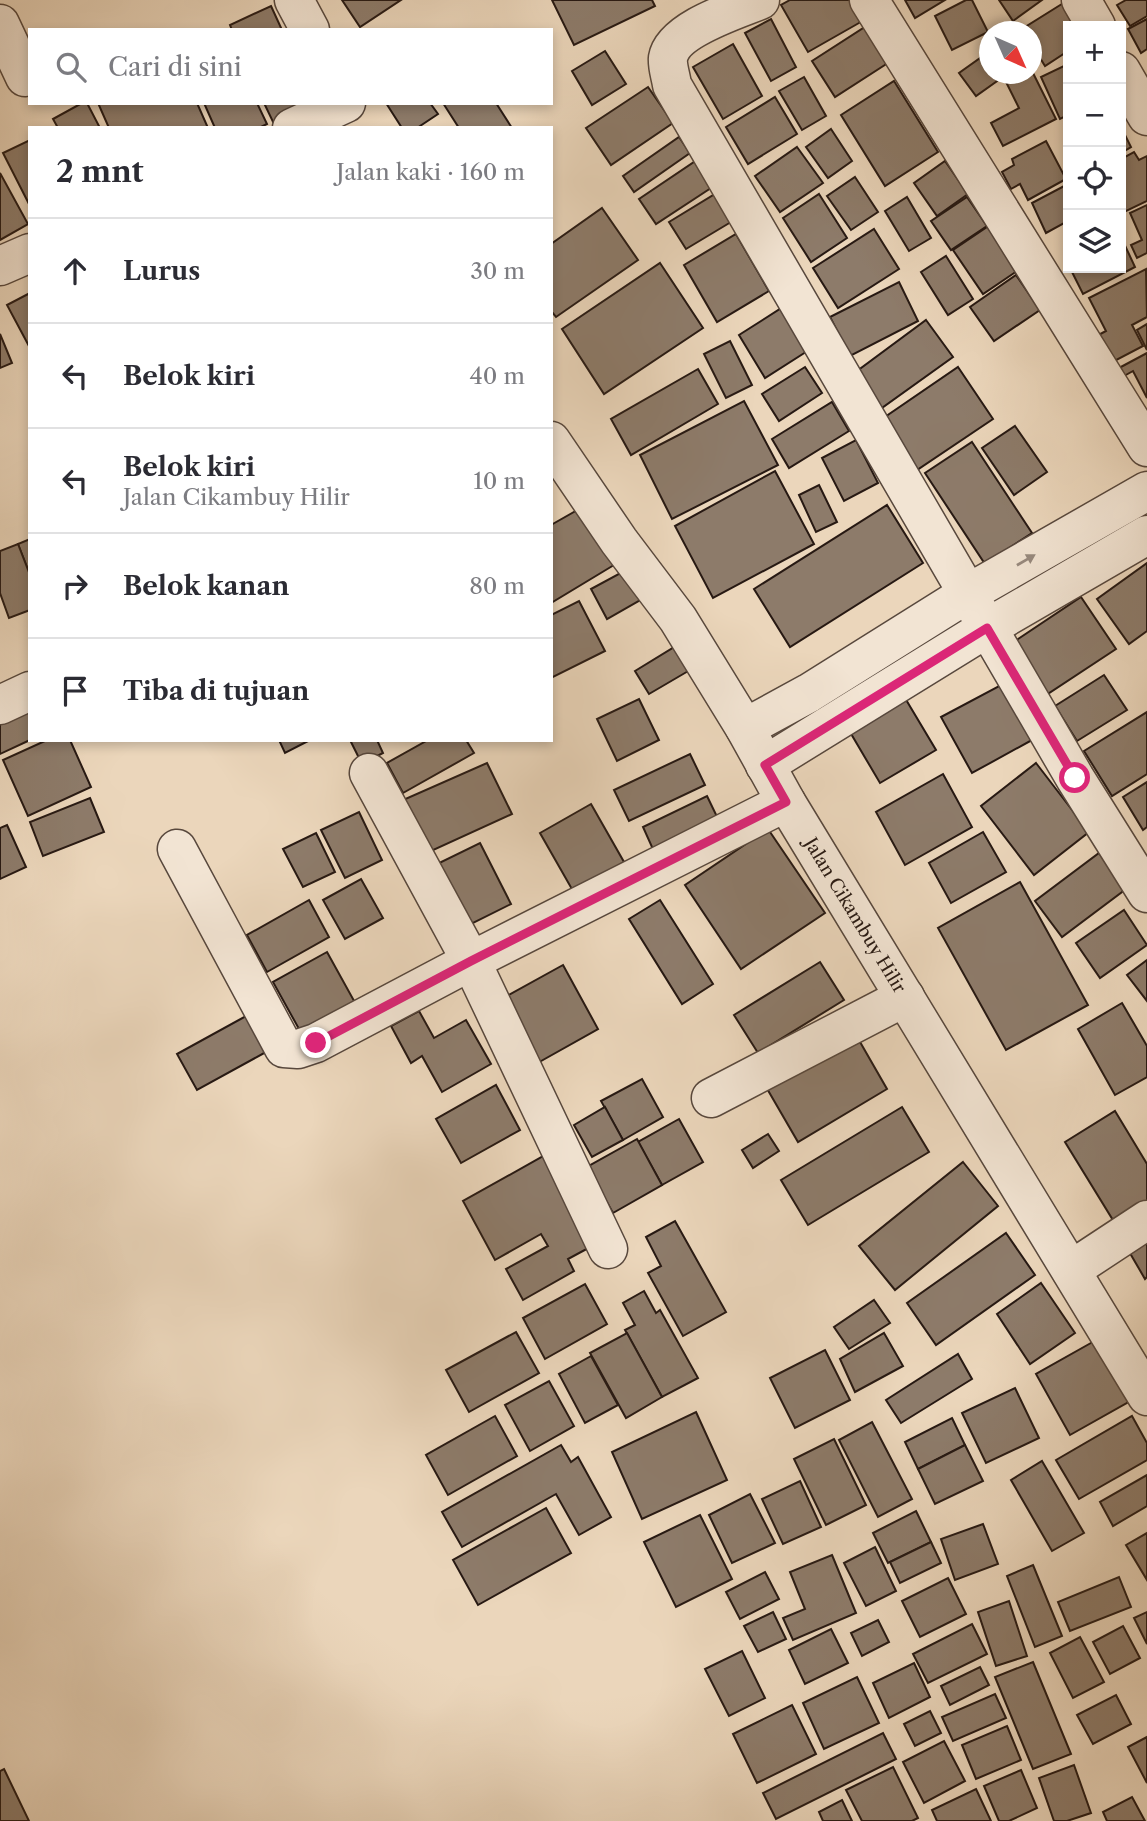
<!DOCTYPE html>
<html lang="id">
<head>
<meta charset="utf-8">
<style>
	body { margin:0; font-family:"Libre Caslon Text",serif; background:#f2f2f3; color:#2b2b33 }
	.controls { position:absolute; right:21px; top:21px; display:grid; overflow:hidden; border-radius:0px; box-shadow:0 4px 10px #0003 }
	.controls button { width:63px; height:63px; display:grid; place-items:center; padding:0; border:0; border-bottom:2px solid #e1e1e2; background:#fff; color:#2b2b33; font:35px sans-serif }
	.compass { position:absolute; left:979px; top:21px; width:63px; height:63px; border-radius:50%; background:#fff; box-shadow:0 4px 10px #0003; rotate:135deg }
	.stop { position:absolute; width:21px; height:21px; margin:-16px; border:5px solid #db2777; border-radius:50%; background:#fff }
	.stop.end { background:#db2777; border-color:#fff; box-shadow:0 2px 7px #0008 }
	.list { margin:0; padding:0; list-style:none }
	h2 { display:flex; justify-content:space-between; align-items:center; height:91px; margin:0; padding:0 28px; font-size:30px }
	h2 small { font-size:23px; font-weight:400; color:#7c7c81 }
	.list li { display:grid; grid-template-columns:46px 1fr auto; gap:21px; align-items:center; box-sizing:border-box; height:105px; padding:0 28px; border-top:2px solid #e1e1e2 }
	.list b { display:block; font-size:26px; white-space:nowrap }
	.list p { margin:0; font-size:23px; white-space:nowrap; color:#7c7c81 }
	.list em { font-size:23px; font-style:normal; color:#7c7c81 }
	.icon { flex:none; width:38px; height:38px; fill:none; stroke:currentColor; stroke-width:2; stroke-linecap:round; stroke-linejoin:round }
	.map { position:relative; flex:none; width:1147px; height:1821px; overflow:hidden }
	.search { position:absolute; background:#fff; box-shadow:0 4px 10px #0003; left:28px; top:28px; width:525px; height:77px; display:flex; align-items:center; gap:18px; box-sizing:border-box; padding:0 24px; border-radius:0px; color:#7c7c81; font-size:26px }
	.panel { position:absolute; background:#fff; box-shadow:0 4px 10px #0003; left:28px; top:126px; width:525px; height:616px; border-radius:0px }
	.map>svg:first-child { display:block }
	.building { fill:#8d7b6a; stroke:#271913; stroke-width:2 }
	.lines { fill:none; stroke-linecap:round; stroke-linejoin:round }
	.minor-casing { stroke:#58483d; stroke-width:41 }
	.minor { stroke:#f2e4d3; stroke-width:38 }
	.oneway { fill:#97897d }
	.route { stroke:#db2777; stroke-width:9 }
	.labels { text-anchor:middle; stroke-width:5; stroke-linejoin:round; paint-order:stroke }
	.street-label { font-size:18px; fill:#271913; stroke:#f2e4d3 }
</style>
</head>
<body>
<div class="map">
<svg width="1147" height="1821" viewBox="0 0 1147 1821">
	<rect width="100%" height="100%" fill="#ebd6bb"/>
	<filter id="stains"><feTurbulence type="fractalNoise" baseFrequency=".00286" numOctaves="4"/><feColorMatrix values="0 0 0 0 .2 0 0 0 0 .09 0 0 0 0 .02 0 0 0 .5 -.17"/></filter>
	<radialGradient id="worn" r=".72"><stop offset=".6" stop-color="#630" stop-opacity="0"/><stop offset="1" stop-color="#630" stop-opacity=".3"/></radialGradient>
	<!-- building -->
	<g class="building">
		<path d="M342,0H401L360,27Z"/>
		<path d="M552,0H652L655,6L574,45Z"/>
		<path d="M790,0H855L866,19L808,52L781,5Z"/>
		<path d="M905,0H945L915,18Z"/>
		<path d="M966,0H972L988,32L952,50L935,16Z"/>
		<path d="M999,0H1042L1013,21Z"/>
		<path d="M1126,0H1147V16L1130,26L1117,5Z"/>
		<path d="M1065,2L1081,26H1068V51L1045,66L1032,45V32H1023L1022,29Z"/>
		<path d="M271,6L282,30H232L230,25Z"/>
		<path d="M771,19L796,67L771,81L745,33Z"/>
		<path d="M1147,19V49L1141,53L1128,29Z"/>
		<path d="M868,25L891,61L835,97L812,61Z"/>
		<path d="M733,44L762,96L723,119L693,67Z"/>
		<path d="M605,51L626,84L592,105L572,71Z"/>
		<path d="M990,51V74H1007L976,96L959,73Z"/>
		<path d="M1068,64V115L1060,119L1041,77Z"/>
		<path d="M1032,71L1056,119L1003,146L991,123L1019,108L1006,82L1023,74H1032Z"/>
		<path d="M804,77L826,116L802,130L779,91Z"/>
		<path d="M894,81L938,152L885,186L841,115Z"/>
		<path d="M648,87L673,123L611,165L586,128Z"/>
		<path d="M775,97L797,134L748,164L726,127Z"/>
		<path d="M82,103H87L100,128H58L53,119Z"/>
		<path d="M98,103H197L208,128H109Z"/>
		<path d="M204,103H257L267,124L259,128H215Z"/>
		<path d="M264,103H314L274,124Z"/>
		<path d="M386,103H430L438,114L417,128H402Z"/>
		<path d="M443,103H496L512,128H459Z"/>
		<path d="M1121,127L1131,147L1121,153Z"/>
		<path d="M831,129L852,161L828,178L806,147Z"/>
		<path d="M679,137L690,153L634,192L623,176Z"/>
		<path d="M30,140V206L3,153Z"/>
		<path d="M1046,141L1066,179L1028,200L1020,184L1011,189L1002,172L1014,165L1012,159Z"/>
		<path d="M797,147L823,183L780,212L755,176Z"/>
		<path d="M1134,152L1139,160L1147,156V201L1122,213L1121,159Z"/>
		<path d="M697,160L714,186L656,224L639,199Z"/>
		<path d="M945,161L968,194L937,216L914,183Z"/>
		<path d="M0,173L28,224L0,240Z"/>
		<path d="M855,177L878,212L851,230L827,196Z"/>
		<path d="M1068,184V221L1046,233L1032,203Z"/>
		<path d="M715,194L731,222L686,249L669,222Z"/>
		<path d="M819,194L847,238L811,262L783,218Z"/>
		<path d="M907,197L931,238L909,251L885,211Z"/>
		<path d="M967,197L987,226L951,250L931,221Z"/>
		<path d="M1147,205V253L1137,258L1131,245L1142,240L1130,213Z"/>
		<path d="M602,208L638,260L556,317L551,311V244Z"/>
		<path d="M990,225L1020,269L983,294L953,250Z"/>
		<path d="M874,229L899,269L838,308L813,268Z"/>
		<path d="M736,234L769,291L717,322L684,265Z"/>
		<path d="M1121,237L1135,267L1083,294L1070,268H1121Z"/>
		<path d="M946,256L973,299L948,315L921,272Z"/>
		<path d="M660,263L703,328L604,394L562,329Z"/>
		<path d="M1146,269L1147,317L1132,325L1143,346L1103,367L1089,340L1106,331L1089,298Z"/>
		<path d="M1016,275L1040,310L994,341L970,307Z"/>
		<path d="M899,282L918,321L850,356L830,317Z"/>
		<path d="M30,293V348L7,305Z"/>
		<path d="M783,307L809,350L765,378L739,335Z"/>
		<path d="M926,320L953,357L879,410L853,374Z"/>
		<path d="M1147,324V350L1137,330Z"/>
		<path d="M0,334L12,363L0,368Z"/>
		<path d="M730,341L752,385L726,398L704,354Z"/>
		<path d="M1147,353V398L1133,371L1124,376L1119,368Z"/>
		<path d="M805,367L822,393L779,421L762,394Z"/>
		<path d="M958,367L993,419L917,470L882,419Z"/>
		<path d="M698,369L718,404L631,455L611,419Z"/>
		<path d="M744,401L778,465L672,519L640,455Z"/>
		<path d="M832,402L849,431L789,468L772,439Z"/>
		<path d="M1015,426L1047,472L1014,495L982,448Z"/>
		<path d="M856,440L878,483L844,501L822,458Z"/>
		<path d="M972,442L1032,533L985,564L925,473Z"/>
		<path d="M775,471L814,544L713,598L675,526Z"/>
		<path d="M819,485L837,522L816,532L799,495Z"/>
		<path d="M887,505L923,563L790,647L754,589Z"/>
		<path d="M581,508L614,565L551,603V525Z"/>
		<path d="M30,539V575L18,544Z"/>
		<path d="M18,544L30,575V610L9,618L0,593V551Z"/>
		<path d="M1147,563V631L1129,644L1097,599Z"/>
		<path d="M626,570L642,599L607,619L591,589Z"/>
		<path d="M1081,597L1116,649L1037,701L1003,649Z"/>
		<path d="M579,601L605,651L551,678V615Z"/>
		<path d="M676,646L690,670L649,694L635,671Z"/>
		<path d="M1104,675L1127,710L1077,741L1055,706Z"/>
		<path d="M1001,685L1032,740L972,773L941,717Z"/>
		<path d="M905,698L936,750L880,783L850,732Z"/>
		<path d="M639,699L659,740L617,761L597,719Z"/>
		<path d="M30,702V740L0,754V716Z"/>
		<path d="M1147,712V774L1112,796L1084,751Z"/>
		<path d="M47,740H70L91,787L28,816L3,760Z"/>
		<path d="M279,740H310L285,753Z"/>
		<path d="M350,740H377L383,753L362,764Z"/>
		<path d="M428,740H466L474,753L403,793L387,763Z"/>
		<path d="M690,754L705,785L629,821L614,790Z"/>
		<path d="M487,763L512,814L418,857L394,804Z"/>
		<path d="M1036,763L1089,832L1034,875L981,806Z"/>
		<path d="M943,774L972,827L905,865L876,812Z"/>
		<path d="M1147,782V827L1143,830L1123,797Z"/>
		<path d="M707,796L721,825L656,856L643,827Z"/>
		<path d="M90,798L104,832L43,856L30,822Z"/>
		<path d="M591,804L624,862L573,891L540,833Z"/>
		<path d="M359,812L382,860L345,878L321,830Z"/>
		<path d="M7,825L26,867L0,879V828Z"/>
		<path d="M768,829L825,913L741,969L685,885Z"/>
		<path d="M983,832L1006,872L951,903L929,863Z"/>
		<path d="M316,833L335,872L303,887L283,849Z"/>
		<path d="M480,843L511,904L461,929L431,867Z"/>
		<path d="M1099,853L1126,889L1062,937L1035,901Z"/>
		<path d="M361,879L383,918L345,939L323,900Z"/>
		<path d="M1020,882L1088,1005L1006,1050L938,928Z"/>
		<path d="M309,900L329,937L267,972L247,935Z"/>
		<path d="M660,900L713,984L682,1004L629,919Z"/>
		<path d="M1124,910L1147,945L1100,978L1076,943Z"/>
		<path d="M327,952L358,1008L304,1038L273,982Z"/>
		<path d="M1147,960V1001L1127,975Z"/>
		<path d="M820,962L844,1000L758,1053L734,1015Z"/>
		<path d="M563,965L598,1029L534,1065L498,1001Z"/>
		<path d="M1122,1003L1147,1046V1077L1115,1095L1078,1029Z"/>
		<path d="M419,1011L434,1038L466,1020L491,1064L442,1092L422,1056L411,1063L391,1026Z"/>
		<path d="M246,1016L266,1052L197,1090L177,1054Z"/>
		<path d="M852,1028L887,1089L798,1142L762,1080Z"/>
		<path d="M642,1079L663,1117L623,1140L601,1101Z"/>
		<path d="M496,1085L520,1130L461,1163L436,1119Z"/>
		<path d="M605,1107L623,1140L592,1157L574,1125Z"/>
		<path d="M902,1107L929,1152L808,1225L781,1180Z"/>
		<path d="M1115,1111L1147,1164V1205L1116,1225L1065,1142Z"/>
		<path d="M679,1119L703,1162L662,1185L638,1142Z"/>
		<path d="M768,1134L779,1151L753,1168L742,1150Z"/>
		<path d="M637,1139L662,1185L613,1213L587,1167Z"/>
		<path d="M547,1154L594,1245L568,1259L574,1271L523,1300L506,1269L548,1246L541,1234L495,1260L463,1201Z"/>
		<path d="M963,1162L998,1206L895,1290L859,1246Z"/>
		<path d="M675,1221L726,1312L683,1336L648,1273L661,1266L646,1237Z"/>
		<path d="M1006,1233L1035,1275L936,1345L907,1303Z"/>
		<path d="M1147,1236V1277L1145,1279L1127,1248Z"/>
		<path d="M1041,1283L1075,1333L1030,1364L997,1314Z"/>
		<path d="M585,1284L607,1324L545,1359L523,1318Z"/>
		<path d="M644,1291L656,1313L660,1310L698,1378L662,1397L625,1330L635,1325L623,1303Z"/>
		<path d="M874,1300L890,1323L849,1349L834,1327Z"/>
		<path d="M516,1332L539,1373L469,1412L446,1370Z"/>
		<path d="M627,1333L662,1397L626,1418L590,1353Z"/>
		<path d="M884,1333L903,1366L855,1392L840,1359Z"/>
		<path d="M1098,1339L1132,1400L1070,1435L1036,1374Z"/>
		<path d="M825,1350L850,1400L795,1428L770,1378Z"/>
		<path d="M958,1354L972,1379L901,1423L886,1400Z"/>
		<path d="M591,1356L618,1405L585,1423L559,1374Z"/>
		<path d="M549,1381L574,1426L530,1451L505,1405Z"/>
		<path d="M1015,1388L1039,1438L986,1463L962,1413Z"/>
		<path d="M696,1412L727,1480L642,1519L612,1452Z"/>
		<path d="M495,1416L517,1456L448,1495L426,1455Z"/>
		<path d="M1132,1416L1147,1443V1460L1079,1499L1056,1460Z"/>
		<path d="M952,1418L965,1445L918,1469L905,1442Z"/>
		<path d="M872,1422L912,1499L878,1517L839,1440Z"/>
		<path d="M834,1439L866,1505L826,1525L794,1459Z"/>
		<path d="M561,1445L571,1462L578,1457L611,1517L579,1535L556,1494L462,1547L442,1512Z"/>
		<path d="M965,1445L983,1481L935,1504L918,1469Z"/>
		<path d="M1042,1461L1084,1533L1052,1551L1011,1480Z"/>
		<path d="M1147,1475V1506L1113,1526L1100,1502Z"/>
		<path d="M800,1481L821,1527L783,1544L762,1499Z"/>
		<path d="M750,1494L775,1543L732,1563L709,1515Z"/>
		<path d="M546,1508L571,1553L478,1605L453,1560Z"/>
		<path d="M916,1511L931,1542L888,1563L873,1533Z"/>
		<path d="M700,1515L732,1579L676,1607L644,1542Z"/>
		<path d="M983,1524L998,1564L955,1580L941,1539Z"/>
		<path d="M1147,1533V1580L1126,1545Z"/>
		<path d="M931,1542L941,1563L900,1583L890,1562Z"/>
		<path d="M875,1547L896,1591L866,1606L844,1563Z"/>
		<path d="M832,1555L856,1613L793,1640L783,1618L805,1609L790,1572Z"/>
		<path d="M1033,1565L1062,1636L1035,1647L1007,1576Z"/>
		<path d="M765,1572L779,1599L740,1619L726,1592Z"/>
		<path d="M1119,1577L1131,1607L1070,1631L1058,1602Z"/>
		<path d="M948,1578L966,1614L920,1637L902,1601Z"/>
		<path d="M1009,1601L1027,1656L996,1666L978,1612Z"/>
		<path d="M773,1612L786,1639L758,1652L744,1626Z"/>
		<path d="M1147,1612V1644L1134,1618Z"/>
		<path d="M878,1620L889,1642L862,1656L851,1633Z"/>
		<path d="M972,1624L987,1654L928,1683L913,1654Z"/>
		<path d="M1123,1626L1140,1658L1110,1674L1093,1642Z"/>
		<path d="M831,1629L848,1663L805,1684L789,1650Z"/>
		<path d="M1080,1637L1104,1682L1073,1698L1050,1653Z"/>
		<path d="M742,1651L765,1698L729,1716L705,1669Z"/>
		<path d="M1033,1662L1071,1754L1033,1769L995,1677Z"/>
		<path d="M914,1663L930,1697L889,1718L873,1683Z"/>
		<path d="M980,1667L989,1685L950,1705L941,1686Z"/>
		<path d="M857,1677L879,1723L824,1749L803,1703Z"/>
		<path d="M995,1694L1006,1718L953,1741L942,1717Z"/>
		<path d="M1116,1695L1131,1724L1093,1744L1077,1715Z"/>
		<path d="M792,1705L816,1754L757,1783L733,1734Z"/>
		<path d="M930,1711L941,1733L915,1746L904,1724Z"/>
		<path d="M1007,1726L1021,1760L976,1779L962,1745Z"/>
		<path d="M883,1733L896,1759L776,1819L763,1793Z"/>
		<path d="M1147,1737V1783L1128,1747Z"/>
		<path d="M944,1741L965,1781L924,1803L903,1762Z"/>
		<path d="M1074,1765L1091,1813L1067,1821H1054L1039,1778Z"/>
		<path d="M893,1767L918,1818L912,1821H862L846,1790Z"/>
		<path d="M4,1769L29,1821H0V1771Z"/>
		<path d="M1021,1770L1037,1808L1009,1821H999L984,1786Z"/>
		<path d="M976,1789L991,1821H937L932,1810Z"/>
		<path d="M1132,1797L1145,1821H1107L1103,1812Z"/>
		<path d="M842,1800L852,1821H823L819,1812Z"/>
	</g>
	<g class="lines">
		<defs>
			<g id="minor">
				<path d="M294,0L310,30"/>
				<path d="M760,0C736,10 673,29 668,58C667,66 671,77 672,85L1075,778L1147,893"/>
				<path d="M869,0L1147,447"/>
				<path d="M1081,0L1096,26"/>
				<path d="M0,24L25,77"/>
				<path d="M1121,71L1147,116"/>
				<path d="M292,128L346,103"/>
				<path d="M0,266L30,253"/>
				<path id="s1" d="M551,441L619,541L678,619L745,728L786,802L1147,1396"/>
				<path d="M0,705L30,691"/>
				<path d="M745,728L809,693L967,594L1147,491"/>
				<path d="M765,765L987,628L1147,535"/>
				<path d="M369,773L471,961L608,1249"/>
				<path d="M177,849L284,1048L298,1049L316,1043L471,961L786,802"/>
				<path d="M711,1098L905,997"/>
				<path d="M1071,1270L1147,1220"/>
			</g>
		</defs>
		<!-- minor casing -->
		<use href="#minor" class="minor-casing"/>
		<!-- minor -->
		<use href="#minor" class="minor"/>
	</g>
	<!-- one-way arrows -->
	<defs><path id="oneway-solid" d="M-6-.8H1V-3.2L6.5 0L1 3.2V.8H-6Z" transform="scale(1.75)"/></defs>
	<use class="oneway" href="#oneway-solid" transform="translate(1026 560) rotate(-30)"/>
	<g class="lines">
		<!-- route -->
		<path class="route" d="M316,1043L471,961L786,802L765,765L987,628L1075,778"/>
	</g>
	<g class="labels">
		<!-- street labels -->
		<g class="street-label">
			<text dy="6" stroke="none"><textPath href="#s1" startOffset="564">Jalan Cikambuy Hilir</textPath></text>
		</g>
	</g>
	<rect width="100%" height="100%" filter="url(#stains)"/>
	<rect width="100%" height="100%" fill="url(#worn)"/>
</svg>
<div class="controls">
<button>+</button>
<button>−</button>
<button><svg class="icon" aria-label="locate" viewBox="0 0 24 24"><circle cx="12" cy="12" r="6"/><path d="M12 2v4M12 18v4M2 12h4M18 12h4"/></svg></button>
<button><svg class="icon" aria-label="layers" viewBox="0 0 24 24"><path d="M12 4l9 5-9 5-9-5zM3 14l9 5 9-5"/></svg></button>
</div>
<svg class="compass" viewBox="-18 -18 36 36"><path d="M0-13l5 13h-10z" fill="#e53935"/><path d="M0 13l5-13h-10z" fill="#7c7c81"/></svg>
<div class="stop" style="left:1075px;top:778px"></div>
<div class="stop end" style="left:316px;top:1043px"></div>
<div class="search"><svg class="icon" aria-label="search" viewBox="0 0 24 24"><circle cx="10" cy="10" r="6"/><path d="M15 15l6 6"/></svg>Cari di sini</div>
<section class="panel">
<h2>2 mnt<small>Jalan kaki · 160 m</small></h2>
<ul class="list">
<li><svg class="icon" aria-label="ahead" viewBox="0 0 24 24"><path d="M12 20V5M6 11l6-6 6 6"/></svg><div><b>Lurus</b></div><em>30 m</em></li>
<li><svg class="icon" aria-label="left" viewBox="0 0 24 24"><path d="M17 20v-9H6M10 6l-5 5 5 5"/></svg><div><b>Belok kiri</b></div><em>40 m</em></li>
<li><svg class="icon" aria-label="left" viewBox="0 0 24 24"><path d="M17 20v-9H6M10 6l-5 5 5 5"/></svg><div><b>Belok kiri</b><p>Jalan Cikambuy Hilir</p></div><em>10 m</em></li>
<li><svg class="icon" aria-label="right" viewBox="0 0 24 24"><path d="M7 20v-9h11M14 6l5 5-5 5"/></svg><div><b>Belok kanan</b></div><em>80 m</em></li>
<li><svg class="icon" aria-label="arrive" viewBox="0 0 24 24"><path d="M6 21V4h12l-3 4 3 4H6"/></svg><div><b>Tiba di tujuan</b></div></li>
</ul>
</section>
</div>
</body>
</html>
